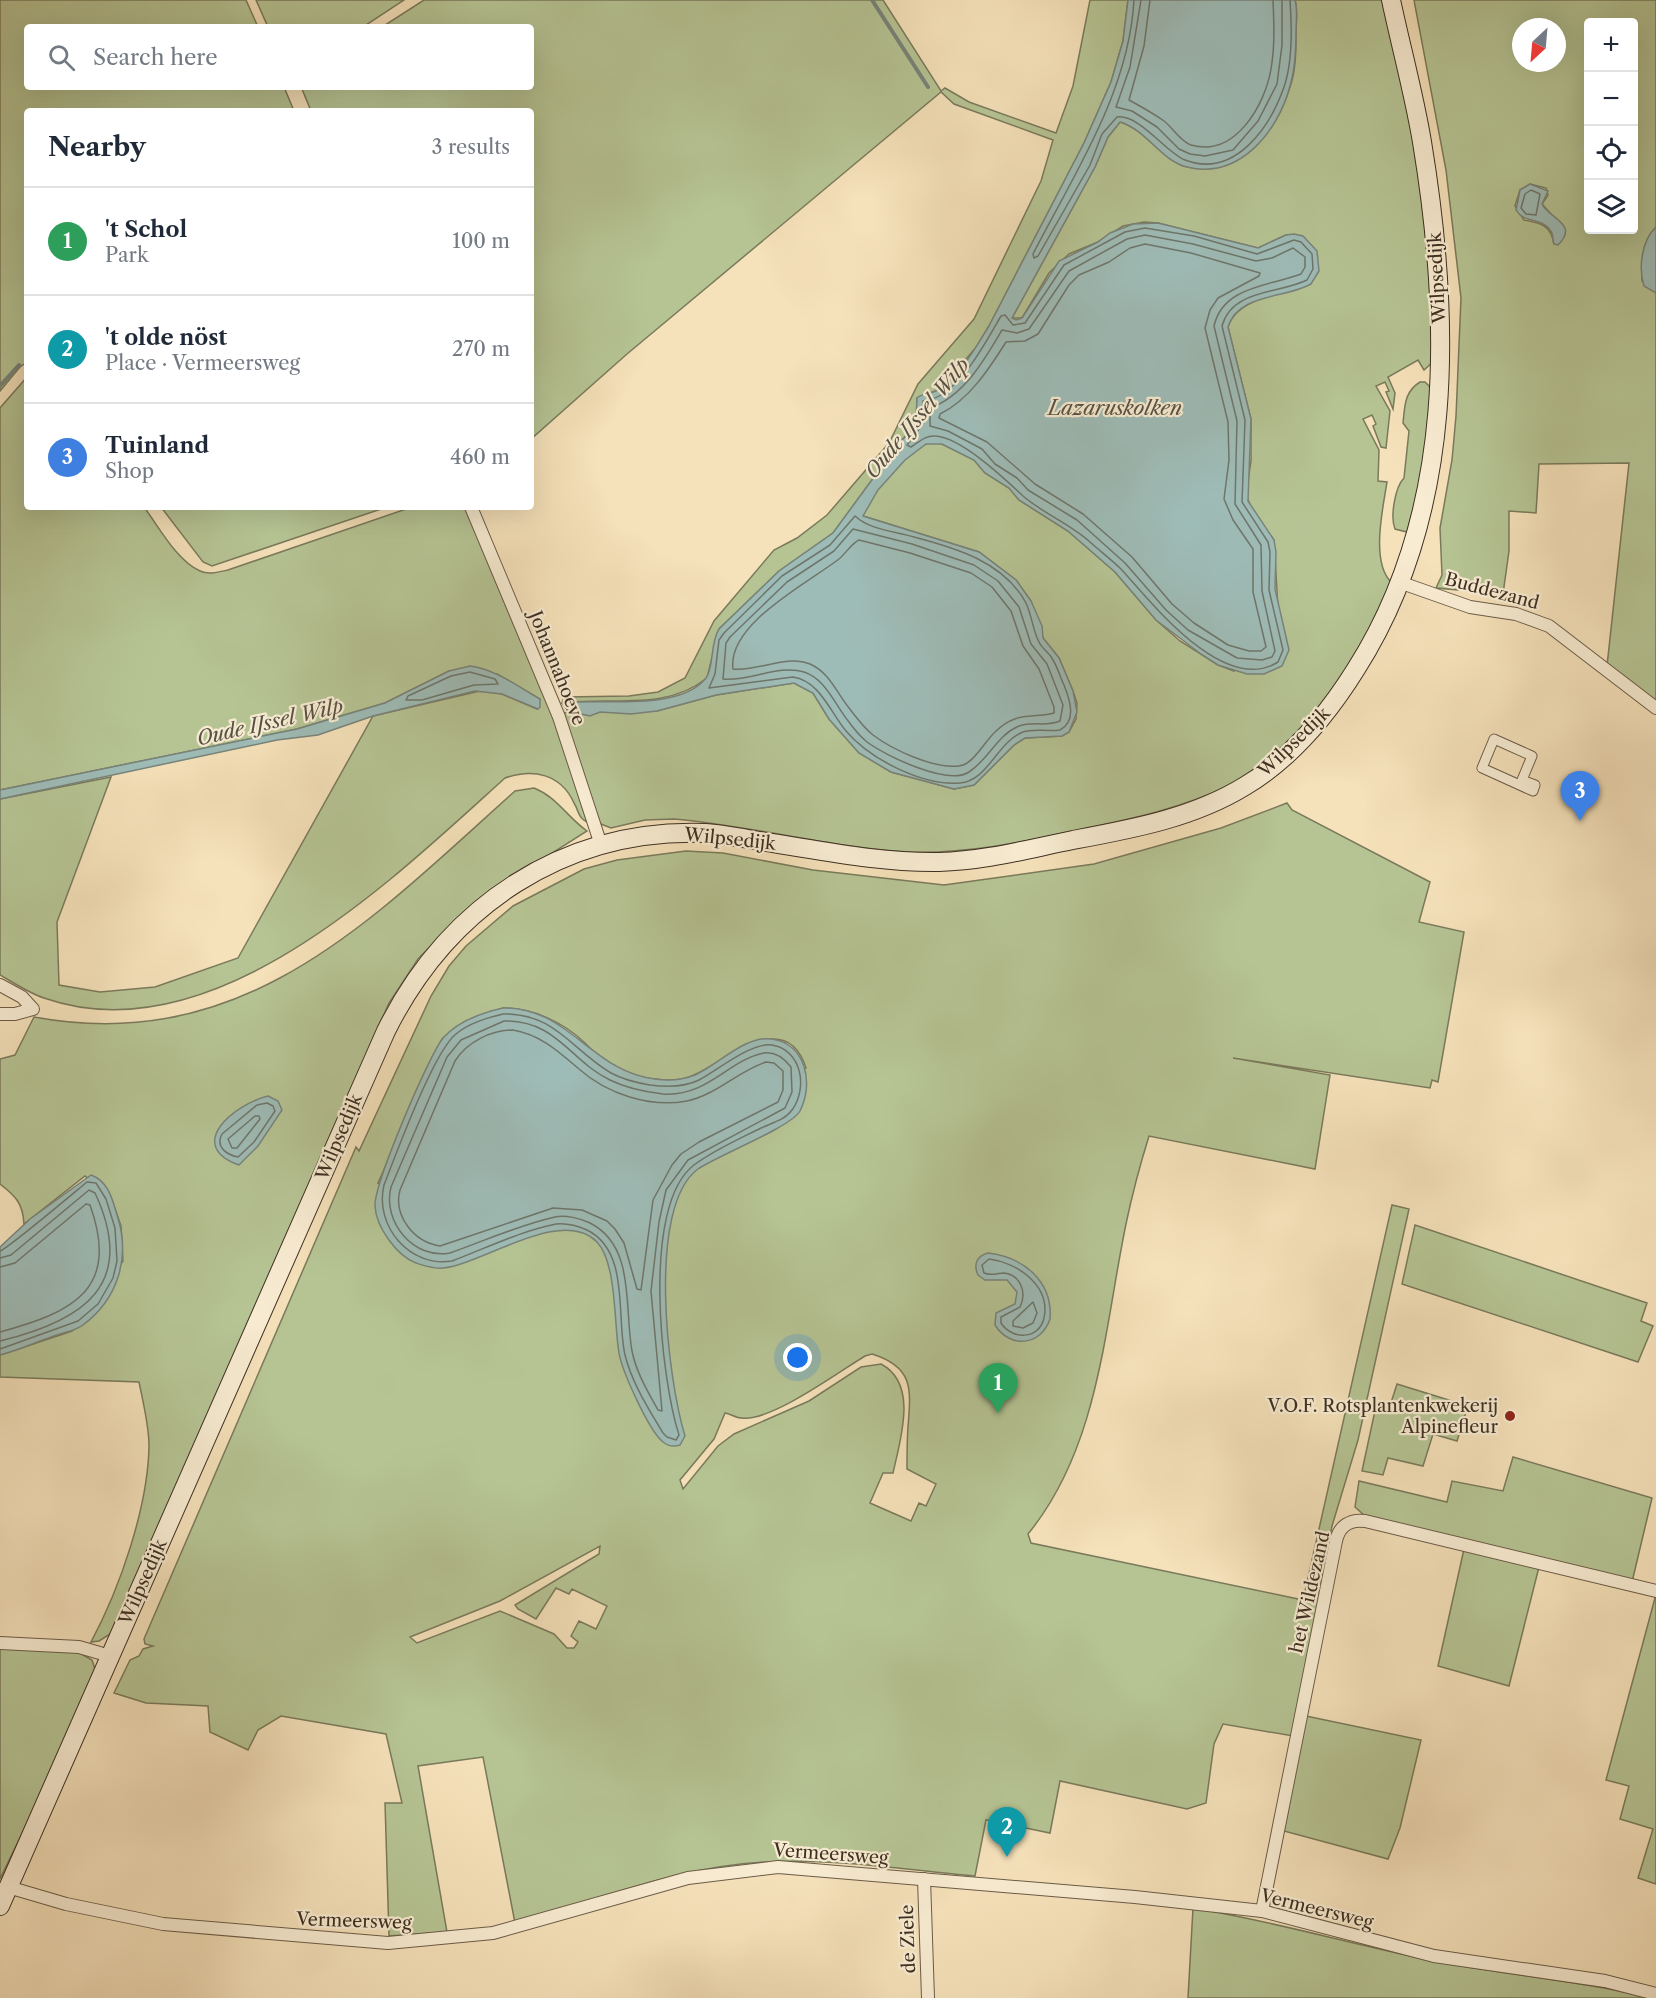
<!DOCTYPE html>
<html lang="en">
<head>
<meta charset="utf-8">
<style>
	body { margin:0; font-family:"Libre Caslon Text",serif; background:#f2f2f3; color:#1f2937 }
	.controls { position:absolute; right:18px; top:18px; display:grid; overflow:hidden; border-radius:6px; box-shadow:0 6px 24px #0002 }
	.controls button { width:54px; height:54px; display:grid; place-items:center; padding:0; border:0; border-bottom:2px solid #e0e1e3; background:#fff; color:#1f2937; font:30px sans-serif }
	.compass { position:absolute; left:1512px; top:18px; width:54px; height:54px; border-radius:50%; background:#fff; box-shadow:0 6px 24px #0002; rotate:206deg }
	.you { position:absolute; left:798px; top:1358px; width:21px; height:21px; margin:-15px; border:4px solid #fff; border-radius:50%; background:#1a73e8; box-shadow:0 0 0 9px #1a73e833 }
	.badge { display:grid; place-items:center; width:39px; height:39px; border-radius:50%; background:#ea580c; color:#fff; font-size:20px; font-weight:700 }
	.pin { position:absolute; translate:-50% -50px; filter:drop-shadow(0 2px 3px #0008) }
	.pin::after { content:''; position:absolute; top:32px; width:21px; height:18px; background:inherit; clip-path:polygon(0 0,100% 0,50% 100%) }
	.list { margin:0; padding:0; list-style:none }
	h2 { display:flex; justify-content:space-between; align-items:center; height:78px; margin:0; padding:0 24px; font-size:26px }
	h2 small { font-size:20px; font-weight:400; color:#747a83 }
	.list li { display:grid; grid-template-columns:39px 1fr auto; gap:18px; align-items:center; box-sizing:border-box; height:108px; padding:0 24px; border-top:2px solid #e0e1e3 }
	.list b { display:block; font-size:22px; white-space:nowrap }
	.list p { margin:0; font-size:20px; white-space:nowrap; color:#747a83 }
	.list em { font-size:20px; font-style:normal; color:#747a83 }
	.icon { flex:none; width:33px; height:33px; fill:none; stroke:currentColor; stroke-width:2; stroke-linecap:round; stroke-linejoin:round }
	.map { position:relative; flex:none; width:1656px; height:1998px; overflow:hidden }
	.search { position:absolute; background:#fff; box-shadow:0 6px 24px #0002; left:24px; top:24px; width:510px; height:66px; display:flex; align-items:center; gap:15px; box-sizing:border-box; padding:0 21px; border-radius:6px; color:#747a83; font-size:22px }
	.panel { position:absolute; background:#fff; box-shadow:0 6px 24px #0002; left:24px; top:108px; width:510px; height:402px; border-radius:6px }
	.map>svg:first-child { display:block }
	.green { fill:#b6c494; stroke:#7a7a5b; stroke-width:1.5; fill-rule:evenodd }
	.water { fill:#9ebcb7; stroke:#78847b; stroke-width:1.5 }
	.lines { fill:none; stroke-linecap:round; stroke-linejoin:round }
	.shore { stroke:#6e766c; stroke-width:1.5 }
	.stream { stroke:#78847b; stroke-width:4 }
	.pedestrian-casing { stroke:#6c5c48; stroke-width:11 }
	.minor-casing { stroke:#6c5c48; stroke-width:14 }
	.secondary-casing { stroke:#3e2f22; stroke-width:20 }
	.pedestrian { stroke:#f8ecd2; stroke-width:9 }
	.minor { stroke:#f8ecd2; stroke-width:12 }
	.secondary { stroke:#f8ecd2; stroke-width:18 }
	.poi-dot { fill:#8f2418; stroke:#f8ecd2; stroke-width:2 }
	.labels { text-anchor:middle; stroke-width:4.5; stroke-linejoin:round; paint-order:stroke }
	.street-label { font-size:18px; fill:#3e2f22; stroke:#f8ecd2 }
	.poi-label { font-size:18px; fill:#3e2f22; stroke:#f8ecd2; text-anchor:end }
	.water-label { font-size:20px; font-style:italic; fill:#565247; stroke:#f8ecd2 }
</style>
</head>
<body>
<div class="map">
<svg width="1656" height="1998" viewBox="0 0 1656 1998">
	<rect width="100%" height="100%" fill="#f5e1ba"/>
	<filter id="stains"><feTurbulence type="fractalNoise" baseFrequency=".00333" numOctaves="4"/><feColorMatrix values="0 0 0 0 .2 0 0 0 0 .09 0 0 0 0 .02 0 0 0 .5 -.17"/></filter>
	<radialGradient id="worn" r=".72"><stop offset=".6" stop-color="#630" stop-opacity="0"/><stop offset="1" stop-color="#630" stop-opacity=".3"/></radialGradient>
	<!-- green -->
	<g class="green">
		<path d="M0,0H246L258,27H27V87H284L294,111H27V362L20,367L0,391Z"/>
		<path d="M256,0H404L363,27H268Z"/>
		<path d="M424,0H883L941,91L945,88L969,102L1056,133L1073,86L1090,0H1128L1123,41L1111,82L1084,143L989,326L977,346L947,382L940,389L917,398L916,423L912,429L899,443L833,533L779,571L719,629L707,678C664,712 612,696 562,703L564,697L629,696L658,692L685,678L714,621L774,550L797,538L827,515L889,443L918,384L974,319L1041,181L1053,140L954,104L941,92L627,354L531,439V111H311L302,89L531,87V27H382Z"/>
		<path d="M1295,0H1383L1413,134L1429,257L1435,360L1424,370L1418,360L1388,377L1395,393L1393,409L1386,392L1389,391L1385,382L1376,386L1390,411L1386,448L1381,447L1373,426L1376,424L1372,415L1363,419L1379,450L1378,481L1387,482C1383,508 1370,563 1392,583C1362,653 1300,750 1230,785C1181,809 1126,820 1074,831C1019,843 964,854 908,852C829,847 753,826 674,819L645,820L611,828L601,824L595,818L562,713L580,712L587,715L600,712L657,711L716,695L794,683L813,693L829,719L859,753L891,772L954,789L974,785L1014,745L1025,738L1062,736L1069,732L1076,719L1077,703L1073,691L1059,658L1043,638L1031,601L1016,580L979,552L863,516C869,493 908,451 930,442L942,444L974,460L985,473L1009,488L1019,500L1068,531L1115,572L1156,620L1180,641L1218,665L1234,671L1278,608L1274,540L1252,510L1246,494L1251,461V419L1228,327C1236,301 1273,295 1296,290L1286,235L1258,248L1158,223L1144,222L1123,226L1098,242L1069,254L1049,273L1022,318H1012L1095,167L1108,137L1120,122C1147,130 1163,162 1188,167C1239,178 1276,132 1290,87C1296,70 1296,50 1296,32C1296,22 1298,10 1295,0Z"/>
		<path d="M1414,0H1656V227C1641,242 1642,261 1642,281L1656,293V702L1607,666L1629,463L1539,464L1536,513L1509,511V551L1503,594L1436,588L1442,575L1440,528L1452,460L1456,416L1461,298L1446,170ZM1588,22H1634V230H1588ZM1521,27H1557V63H1521ZM1530,184L1546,188L1548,195L1542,204L1552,215L1554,244C1551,225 1541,223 1524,220L1515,206L1520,190Z"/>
		<path d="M27,377V507H144C159,527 177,561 200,571C209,575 219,572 228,570L412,507H466L554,716L587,822C578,818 579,811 574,803C561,774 533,768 505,778C392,880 212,1057 44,998C29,993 14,983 0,975V799L111,777L57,922L59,985L100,992L155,987L238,958L373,716L484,690L502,694L537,709L540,699L497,674L449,671L385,703L297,729L0,790V408Z"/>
		<path d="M1420,382H1425L1432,389L1426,462L1407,532L1395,529C1390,517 1395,487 1404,478L1409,431L1403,423C1405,406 1404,392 1420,382Z"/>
		<path d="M161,507H387L212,566L203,562Z"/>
		<path d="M534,788C557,797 567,817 587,831L502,885L460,916L418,959L389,1003L112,1633L99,1641L91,1642C120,1588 148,1507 149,1446C149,1425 143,1402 139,1382L0,1377V1355L72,1331L123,1261L121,1226L111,1197L85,1176L24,1224C23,1204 16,1196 0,1184V1059L15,1055L34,1017C245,1056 372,919 515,791Z"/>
		<path d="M1287,803L1292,810L1430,882L1419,922L1464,932L1438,1082L1432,1080L1430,1088L1233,1058L1330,1075L1315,1169L1149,1136C1140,1165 1132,1195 1126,1224C1104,1330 1099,1447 1028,1534L1031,1543L1303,1600L1392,1205L1409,1209L1358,1440L1332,1526L1293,1736L1223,1724L1214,1744L1206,1803L1187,1809L1060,1781L1050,1833L986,1820L975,1876C906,1870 835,1858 766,1862C680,1866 597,1900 515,1923L483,1757L418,1766L447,1932L389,1936L385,1803H402L386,1734L281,1716L258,1730L248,1750L210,1732L208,1706L146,1703L114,1693L130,1660L139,1656L143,1649L153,1646L145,1644L144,1639L356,1147L359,1151L431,996L449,966L466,946L513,906L584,869L617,860L686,851L723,853L813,870L944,885L1094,864L1221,828ZM503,1008C533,1008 563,1022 585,1043C594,1052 604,1063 616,1068C631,1075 649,1080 665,1080C675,1081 687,1079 696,1074C728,1059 786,1007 806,1068L378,1183L442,1039L466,1021ZM872,1354C914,1367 911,1389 908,1427C907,1441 907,1455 907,1469L936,1484L926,1506L919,1503L911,1521L870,1503L883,1473H893C900,1440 919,1384 881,1364L861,1367L809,1401L734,1434L718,1446L683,1489L680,1480L714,1439L725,1413C731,1414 736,1418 742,1418C771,1422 840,1371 865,1356ZM600,1546L599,1554L515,1605L518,1609L536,1619L556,1588L569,1594L572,1589L607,1606L596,1629L579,1621L571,1636L578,1642L574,1648H567L554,1634L500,1611L417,1643L410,1637L500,1601Z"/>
		<path d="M1415,1225L1647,1303L1641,1321L1653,1326L1638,1362L1402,1284Z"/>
		<path d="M1397,1384L1455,1402L1466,1412L1457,1441L1433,1434L1423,1466L1388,1458L1383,1475L1362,1471L1376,1406L1389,1409Z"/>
		<path d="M1513,1457L1652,1498L1632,1582L1365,1516L1355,1507L1359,1481L1447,1502L1452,1481L1503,1491Z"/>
		<path d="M1464,1549L1539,1567L1509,1686L1438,1666Z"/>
		<path d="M1655,1598H1656V1884L1638,1878L1653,1829L1620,1819L1629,1786L1606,1780Z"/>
		<path d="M0,1646L78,1652L92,1660L95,1669L56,1764L0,1879Z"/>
		<path d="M1306,1716L1421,1740L1400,1828L1388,1859L1284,1831Z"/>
		<path d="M1193,1908C1273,1921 1350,1944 1430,1960C1503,1975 1578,1980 1650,1998H1188Z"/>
	</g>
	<!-- water -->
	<g class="water">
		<path d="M1128,0H1295C1298,10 1296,22 1296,32C1296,50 1295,69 1290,86C1278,132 1239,180 1187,167C1161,161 1147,130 1120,122L1108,137L1095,167L1012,318L1016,320L1022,318L1059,261L1098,242L1110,233L1133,224L1158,223L1258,248L1286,235L1294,234L1303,236L1317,251L1319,271L1311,284C1285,299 1238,293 1228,327L1251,419L1248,501L1274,540L1276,552L1275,589L1289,650L1282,666L1264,674H1247L1218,665L1201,654L1156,620L1115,572L1068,531L1019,500L1009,488L985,473L974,460L942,444H926L905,460L878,490L863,516L979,552L1016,580L1031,601L1042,626L1043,638L1059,658L1073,691L1077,712L1069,732L1062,736L1025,738L1014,745L974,785L954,789L891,772L859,753L829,719L813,693L794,683L716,695L657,711L631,714L600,712L590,716L568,711L562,703C600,698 679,712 706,678C714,668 710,643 719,629L779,571L833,533L899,443L913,429L916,422L917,398C923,393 931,394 938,390C960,376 976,347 989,326L1084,143L1111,82L1123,41Z"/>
		<path d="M1530,184L1548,191L1542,204C1548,218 1580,224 1558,245L1554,244C1552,239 1554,234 1550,230C1541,217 1524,224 1516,210L1520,190Z"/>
		<path d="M1656,227V293L1644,286C1638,267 1642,240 1656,227Z"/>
		<path d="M470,666C497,670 517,686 540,699V707L538,709L502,694L475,691L373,716L318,735L277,740L0,799V790L297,729L385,703L449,671Z"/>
		<path d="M503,1008C569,1007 592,1072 655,1079C668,1081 682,1080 695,1075C718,1065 745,1035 772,1039C806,1044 814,1083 800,1111C791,1127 719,1155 698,1169C646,1207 668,1381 685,1436L680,1445C674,1447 668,1446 663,1442C649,1431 622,1371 619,1353C614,1326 617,1263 597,1242C562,1206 483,1264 443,1268C433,1269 425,1266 416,1263C397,1256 376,1227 375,1206C374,1184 428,1057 443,1038C458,1021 481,1013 503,1008Z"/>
		<path d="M268,1096L278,1101L282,1110L258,1146L239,1165C184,1145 235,1104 268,1096Z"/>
		<path d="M91,1175C108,1181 112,1198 117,1215C131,1257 118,1299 83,1325C75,1331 65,1332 57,1335C38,1341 20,1350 0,1355V1247L30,1219Z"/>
		<path d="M988,1253C1023,1257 1053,1281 1050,1319C1041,1346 1010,1349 995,1325L996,1313L1015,1304L1017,1292L1007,1280H985L978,1275C973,1264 977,1256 988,1253Z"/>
	</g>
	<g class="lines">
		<!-- shore -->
		<g class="shore">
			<path d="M1134,0C1129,92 1074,174 1033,254L1034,258L1038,256L1090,165L1102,134L1117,117C1140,114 1166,153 1185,160C1235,179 1270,127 1284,87C1293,61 1292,27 1290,0"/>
			<path d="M1141,0L1130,67L1116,107L1132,111L1157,127L1179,149L1190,154L1205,156L1233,150L1258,121L1277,84L1282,45V0"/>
			<path d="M1150,0L1144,46L1129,100C1140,106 1153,113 1164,121C1173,128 1180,141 1191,145C1235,158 1265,105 1271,69C1275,46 1274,23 1273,0"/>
			<path d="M1531,190L1540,194L1536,215L1526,214L1521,208L1525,194Z"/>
			<path d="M1145,228L1194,236L1257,254L1294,240L1301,242L1312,254L1313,269L1307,280C1279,294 1232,289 1222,326L1245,420L1242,502L1268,542L1270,552L1269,590L1283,650L1278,662C1224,696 1152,603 1121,569C1112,560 1100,551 1090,542C1070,524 1044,514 1023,496C1005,479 961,437 935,436C926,435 919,442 911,447L907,445L922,425L923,401C929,399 935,399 941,395C966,380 987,340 1001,316L1005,315L1013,325L1025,323L1064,265L1125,232Z"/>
			<path d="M1145,235L1193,244L1256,261L1272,258L1293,248L1305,257V267L1301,274C1270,286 1223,286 1214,326L1237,421L1235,504L1261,545L1262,591L1275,651L1272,657L1262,660L1237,658L1188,630L1166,610L1125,563L1077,520L1028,490L1017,478L995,464L982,449L948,431L930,426V408C964,396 985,359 1002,330L1017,333L1029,329L1069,271L1127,239Z"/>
			<path d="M1145,244L1191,253L1260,273L1259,276L1218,298L1210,310L1205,328L1228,422L1229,460L1224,499L1233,520L1253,549V592L1266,647L1261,651H1249L1228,645L1194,623L1172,604L1132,557L1083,514L1035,484L987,442L939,418L940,414C969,400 989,369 1006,342L1025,341L1038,334L1069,285L1079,275L1109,262L1130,248Z"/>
			<path d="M855,516C870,530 894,531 914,537C956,548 1004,562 1026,603C1032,616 1033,631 1039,642C1042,649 1050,653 1053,660C1058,668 1060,677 1064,685C1070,700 1077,721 1060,730C1048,732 1034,728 1023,732C997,742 988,781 960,783C922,786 870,759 846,731C830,712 820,681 793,677L709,688L715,674L719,640L724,633L782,576L830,545Z"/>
			<path d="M853,529L912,544L974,565L998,581L1019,607L1031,644L1047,664L1063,705L1060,721C1047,727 1033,721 1019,726C997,735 989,759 969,772C948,786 886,756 867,742C861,737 854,729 849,722C835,705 826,679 804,672C779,664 748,682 723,679L726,643L730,637L787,582L834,551Z"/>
			<path d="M859,540L910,553L971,573L992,587L1011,611L1023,646L1039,669L1054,707V713C1030,719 1016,711 995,732C985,741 973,765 959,766C934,769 893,750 873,735C864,728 856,717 849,708C836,692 830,673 810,664C785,654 758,672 733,669C727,624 808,583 839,559C846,553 852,543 859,540Z"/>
			<path d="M470,672L495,679L498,684L474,685L422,700H406L408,696L451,676Z"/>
			<path d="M503,1014C555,1013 572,1050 611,1073C622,1079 638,1083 650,1085C666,1087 685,1087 699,1080C718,1070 751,1042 772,1045C802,1050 808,1088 792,1110C785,1120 772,1123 761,1128C739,1139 714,1150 694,1165C641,1205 661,1379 679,1435L676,1440L667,1437L663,1433C648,1408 632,1383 625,1355C616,1316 630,1251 587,1230C578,1226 566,1223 556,1224C521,1231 486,1248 452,1261C410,1268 374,1226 384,1185C396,1154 434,1051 456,1034C469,1023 487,1018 503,1014Z"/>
			<path d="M504,1021C557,1020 570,1061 610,1080C626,1088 646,1092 663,1094C708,1097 728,1060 764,1053C775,1051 784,1058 791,1067L792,1092L785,1108L688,1160L666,1190L659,1222L651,1291L662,1411L658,1410C648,1392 636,1372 632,1351C624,1309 636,1246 590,1223C580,1218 566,1215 555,1217C519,1225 484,1241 450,1253C414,1260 382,1222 391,1187L447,1057L461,1040Z"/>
			<path d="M513,1030C541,1035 558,1051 579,1069C607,1094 650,1108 687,1101C716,1095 738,1071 766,1062L774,1063L783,1071V1090L778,1102L699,1142L681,1154L672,1165L653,1200L641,1290L637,1289L624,1243L615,1229L607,1221L582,1210L553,1208L440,1246C414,1242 393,1216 400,1190L455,1061C467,1042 491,1030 513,1030Z"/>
			<path d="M267,1103L273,1106L275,1111L254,1142L238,1157C227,1155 215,1147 222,1134L257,1105Z"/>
			<path d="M255,1116H259L260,1119L237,1148H232L228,1139Z"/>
			<path d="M0,1251C6,1250 76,1191 87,1182L96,1183L106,1199L115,1228L117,1261L113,1278L98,1304L78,1321L0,1349"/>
			<path d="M0,1258L11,1255L89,1190L95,1193C138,1285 83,1321 0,1341"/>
			<path d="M989,1259C1016,1262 1051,1285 1044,1318C1039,1340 1012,1340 1001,1323V1317L1020,1307C1027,1293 1021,1275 1004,1273C997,1273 991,1276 984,1273L982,1265Z"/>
			<path d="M0,1267L15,1263L86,1204L90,1205C120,1289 74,1312 0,1332"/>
			<path d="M1033,1302L1037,1313L1033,1323L1023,1328L1013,1326V1321Z"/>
		</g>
		<!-- stream -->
		<g class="stream">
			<path d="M872,0L928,87"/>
			<path d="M0,386L19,365"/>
		</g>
		<defs>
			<path id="pedestrian" d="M1494,739L1532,756L1522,780L1535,785L1533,791L1482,768Z"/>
			<g id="minor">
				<path d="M471,507L559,717L601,845"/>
				<path d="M1399,582L1470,607L1516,614L1549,626L1656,708"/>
				<path d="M0,985L22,997L33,1009L15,1014H0"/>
				<path d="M0,1643L79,1647L110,1656"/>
				<path d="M924,1879L928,1998"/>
				<path d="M8,1887L66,1904L163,1924L388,1943L493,1933L688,1878L778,1867L1135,1897L1262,1911L1434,1956L1605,1981L1656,1994"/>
				<path d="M1262,1911L1336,1541C1339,1526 1350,1519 1365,1521L1656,1591"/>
			</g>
			<path id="secondary" d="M0,1906L386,1031C448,906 564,828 705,833C723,834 742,838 759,841C819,850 879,863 939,862C985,861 1028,849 1073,840C1132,829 1193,818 1245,786C1292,758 1328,714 1356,669C1456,512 1451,318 1422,142C1414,94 1401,47 1391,0"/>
		</defs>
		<!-- pedestrian casing -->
		<use href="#pedestrian" class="pedestrian-casing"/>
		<!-- minor casing -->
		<use href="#minor" class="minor-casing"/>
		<!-- secondary casing -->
		<use href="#secondary" class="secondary-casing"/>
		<!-- pedestrian -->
		<use href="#pedestrian" class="pedestrian"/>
		<!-- minor -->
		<use href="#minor" class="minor"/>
		<!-- secondary -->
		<use href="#secondary" class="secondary"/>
	</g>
	<!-- markers -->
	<circle class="poi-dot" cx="1510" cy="1416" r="6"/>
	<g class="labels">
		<!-- street labels -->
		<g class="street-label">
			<text transform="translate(1437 278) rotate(-93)" y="6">Wilpsedijk</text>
			<text transform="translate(1492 591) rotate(15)" y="6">Buddezand</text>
			<text transform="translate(557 668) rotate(68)" y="6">Johannahoeve</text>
			<text transform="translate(1294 742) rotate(-44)" y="6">Wilpsedijk</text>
			<text transform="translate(730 839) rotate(6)" y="6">Wilpsedijk</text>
			<text transform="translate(339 1137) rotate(-67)" y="6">Wilpsedijk</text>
			<text transform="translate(143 1582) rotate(-66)" y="6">Wilpsedijk</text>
			<text transform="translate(1310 1592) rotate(-77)" y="6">het Wildezand</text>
			<text transform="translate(831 1854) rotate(4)" y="6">Vermeersweg</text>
			<text transform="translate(1317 1909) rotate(14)" y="6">Vermeersweg</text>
			<text transform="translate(354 1921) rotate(2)" y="6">Vermeersweg</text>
			<text transform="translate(908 1939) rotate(-92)" y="6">de Ziele</text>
		</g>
		<!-- poi labels -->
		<g class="poi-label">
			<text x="1498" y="1412">V.O.F. Rotsplantenkwekerij<tspan x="1498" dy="21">Alpinefleur</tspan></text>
		</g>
		<!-- water labels -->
		<g class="water-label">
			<text x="1115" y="415">Lazaruskolken</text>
			<text transform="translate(917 418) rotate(-50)" y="7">Oude IJssel Wilp</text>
			<text transform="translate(270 722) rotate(-13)" y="7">Oude IJssel Wilp</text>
		</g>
	</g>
	<rect width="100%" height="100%" filter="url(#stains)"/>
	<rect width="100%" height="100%" fill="url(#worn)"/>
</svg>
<div class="controls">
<button>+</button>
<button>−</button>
<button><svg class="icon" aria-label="locate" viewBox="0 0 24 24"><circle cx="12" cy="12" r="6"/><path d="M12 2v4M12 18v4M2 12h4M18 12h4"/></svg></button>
<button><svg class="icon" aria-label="layers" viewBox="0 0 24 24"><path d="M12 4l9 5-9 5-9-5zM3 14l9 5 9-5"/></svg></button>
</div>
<svg class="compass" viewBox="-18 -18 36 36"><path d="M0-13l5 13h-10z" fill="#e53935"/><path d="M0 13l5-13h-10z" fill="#747a83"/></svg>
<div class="you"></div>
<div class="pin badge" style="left:998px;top:1413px;background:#2e9e5b">1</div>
<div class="pin badge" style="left:1007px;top:1857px;background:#0f9aa8">2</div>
<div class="pin badge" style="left:1580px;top:821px;background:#3f7fe0">3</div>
<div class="search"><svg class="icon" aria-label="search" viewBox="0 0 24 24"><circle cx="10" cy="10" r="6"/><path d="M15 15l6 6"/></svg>Search here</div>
<section class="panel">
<h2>Nearby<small>3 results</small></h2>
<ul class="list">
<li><span class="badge" style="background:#2e9e5b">1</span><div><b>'t Schol</b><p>Park</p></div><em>100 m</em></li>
<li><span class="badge" style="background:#0f9aa8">2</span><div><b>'t olde nöst</b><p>Place · Vermeersweg</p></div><em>270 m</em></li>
<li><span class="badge" style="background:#3f7fe0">3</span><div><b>Tuinland</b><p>Shop</p></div><em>460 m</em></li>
</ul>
</section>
</div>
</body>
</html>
